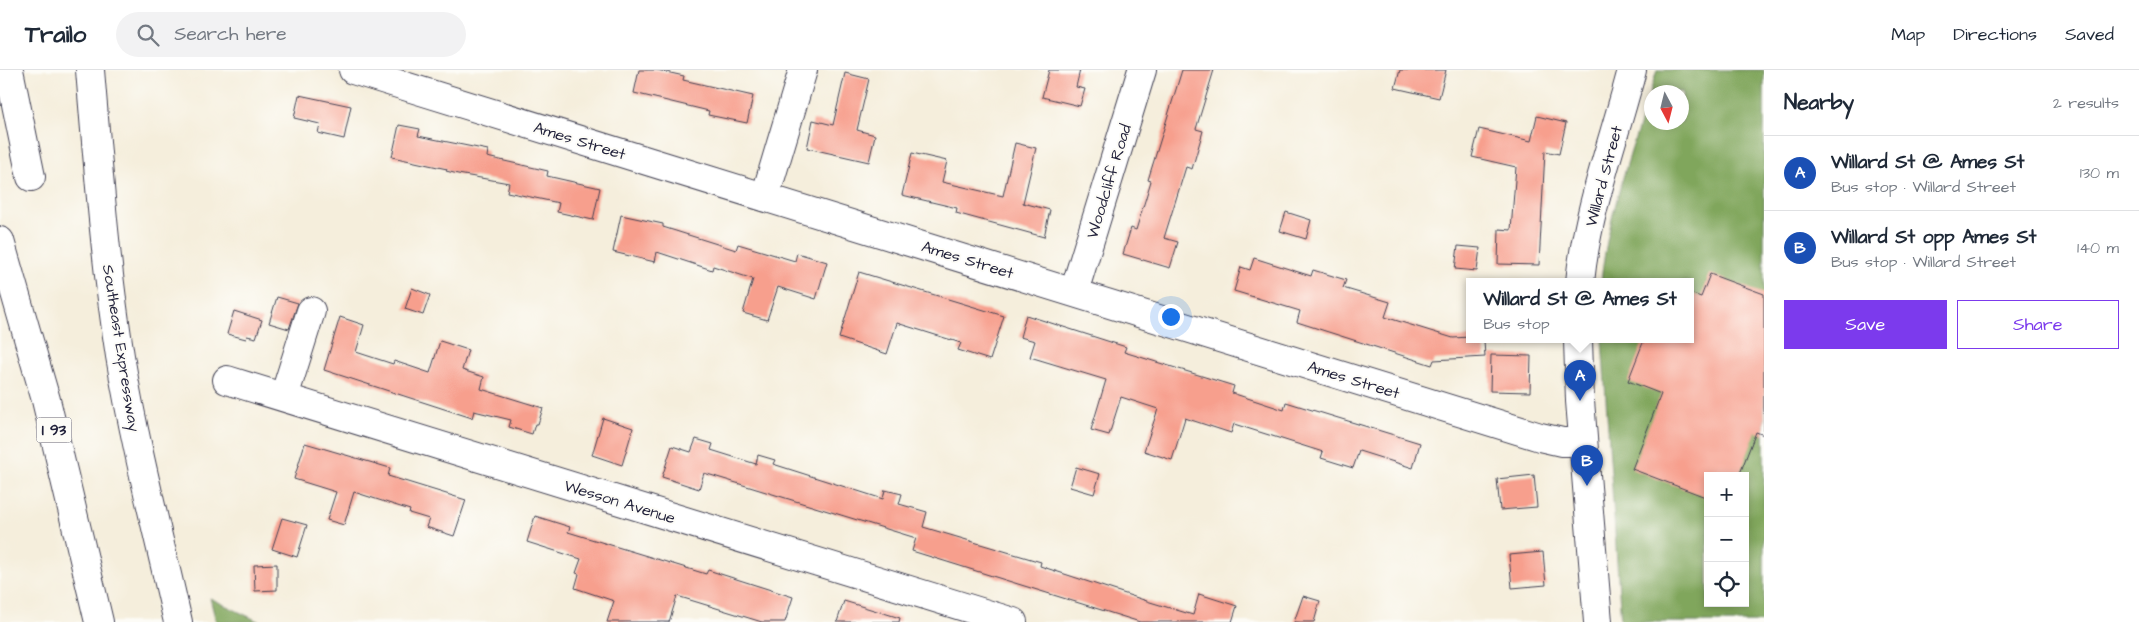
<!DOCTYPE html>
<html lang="en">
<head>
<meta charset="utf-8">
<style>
	body { margin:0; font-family:"Architects Daughter",sans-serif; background:#f2f2f3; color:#1f2937 }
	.controls { position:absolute; right:15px; bottom:15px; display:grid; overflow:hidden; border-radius:0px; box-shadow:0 2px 8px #0003 }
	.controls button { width:45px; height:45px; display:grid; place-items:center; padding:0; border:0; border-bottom:1px solid #e0e1e3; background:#fff; color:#1f2937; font:25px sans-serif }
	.compass { position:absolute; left:1644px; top:15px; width:45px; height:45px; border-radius:50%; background:#fff; box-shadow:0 2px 8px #0003; rotate:173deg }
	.you { position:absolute; left:1170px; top:246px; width:18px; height:18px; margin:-12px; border:4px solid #fff; border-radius:50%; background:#1a73e8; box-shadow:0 0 0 8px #1a73e833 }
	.badge { display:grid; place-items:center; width:32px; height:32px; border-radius:50%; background:#7c3aed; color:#fff; font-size:16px; font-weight:700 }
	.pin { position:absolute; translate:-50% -41px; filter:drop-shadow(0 1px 2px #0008) }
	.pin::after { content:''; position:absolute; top:26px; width:18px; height:15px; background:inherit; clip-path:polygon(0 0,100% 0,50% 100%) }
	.popup { position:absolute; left:1466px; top:208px; width:228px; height:65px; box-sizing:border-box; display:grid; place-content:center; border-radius:0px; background:#fff; filter:drop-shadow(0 1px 4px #0005); font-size:16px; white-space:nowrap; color:#747a83 }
	.popup b { font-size:19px; color:#1f2937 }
	.popup::after { content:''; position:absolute; left:50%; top:100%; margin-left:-10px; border:10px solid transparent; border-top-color:#fff }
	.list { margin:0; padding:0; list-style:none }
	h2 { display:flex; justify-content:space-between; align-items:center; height:65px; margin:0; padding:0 20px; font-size:21px }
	h2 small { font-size:16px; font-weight:400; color:#747a83 }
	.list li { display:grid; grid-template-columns:32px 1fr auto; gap:15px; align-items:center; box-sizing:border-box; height:75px; padding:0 20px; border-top:1px solid #e0e1e3 }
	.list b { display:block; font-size:19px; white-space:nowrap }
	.list p { margin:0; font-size:16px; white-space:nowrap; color:#747a83 }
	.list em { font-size:16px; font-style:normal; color:#747a83 }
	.actions { display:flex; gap:10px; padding:15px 20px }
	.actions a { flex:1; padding:11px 0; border:1px solid #7c3aed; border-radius:0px; text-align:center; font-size:18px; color:#7c3aed }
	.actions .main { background:#7c3aed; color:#fff }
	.icon { flex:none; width:28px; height:28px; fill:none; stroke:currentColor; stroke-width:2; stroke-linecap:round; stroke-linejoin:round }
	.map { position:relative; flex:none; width:1764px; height:552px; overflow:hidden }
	header { display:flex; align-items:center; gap:30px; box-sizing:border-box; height:70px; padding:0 25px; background:#fff; border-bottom:1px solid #e0e1e3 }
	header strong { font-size:24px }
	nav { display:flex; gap:28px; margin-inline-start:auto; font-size:18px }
	.search { width:350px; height:45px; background:#f2f2f3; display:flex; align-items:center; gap:12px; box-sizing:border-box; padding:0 18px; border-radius:28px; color:#747a83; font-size:19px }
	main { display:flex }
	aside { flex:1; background:#fff }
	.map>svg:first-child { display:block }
	.forest { fill:#80a65c; stroke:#51644c; fill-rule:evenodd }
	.building { fill:#f79f8d }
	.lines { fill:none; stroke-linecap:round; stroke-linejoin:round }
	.minor-casing { stroke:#424153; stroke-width:30 }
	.major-casing { stroke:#424153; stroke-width:30 }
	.highway-casing { stroke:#424153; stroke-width:30 }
	.minor { stroke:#fff; stroke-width:28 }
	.major { stroke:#fff; stroke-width:28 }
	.highway { stroke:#fff; stroke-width:28 }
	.labels { text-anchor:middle; stroke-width:4; stroke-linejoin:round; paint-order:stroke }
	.shield { fill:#fdfcf7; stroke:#646373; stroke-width:1 }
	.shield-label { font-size:15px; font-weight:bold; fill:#22223b }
	.street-label { font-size:16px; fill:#22223b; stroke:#fdfcf7 }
</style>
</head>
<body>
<header>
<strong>Trailo</strong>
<div class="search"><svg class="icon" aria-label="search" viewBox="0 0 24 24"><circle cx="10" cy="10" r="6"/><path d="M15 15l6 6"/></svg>Search here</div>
<nav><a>Map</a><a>Directions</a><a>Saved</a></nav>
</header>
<main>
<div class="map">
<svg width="1764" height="552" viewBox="0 0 1764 552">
	<rect width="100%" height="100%" fill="#fdfcf7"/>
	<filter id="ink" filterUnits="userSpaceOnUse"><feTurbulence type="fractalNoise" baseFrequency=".02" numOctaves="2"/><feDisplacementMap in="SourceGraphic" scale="10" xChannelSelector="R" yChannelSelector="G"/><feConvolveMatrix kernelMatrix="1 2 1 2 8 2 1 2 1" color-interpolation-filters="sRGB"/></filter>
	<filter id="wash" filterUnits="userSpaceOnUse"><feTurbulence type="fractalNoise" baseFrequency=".0096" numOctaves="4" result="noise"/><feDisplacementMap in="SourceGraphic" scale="20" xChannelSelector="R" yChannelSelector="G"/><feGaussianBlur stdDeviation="1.12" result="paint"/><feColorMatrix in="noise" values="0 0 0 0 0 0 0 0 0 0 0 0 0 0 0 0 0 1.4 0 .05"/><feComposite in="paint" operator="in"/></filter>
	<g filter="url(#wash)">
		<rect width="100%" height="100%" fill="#f5eedc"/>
		<!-- forest -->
		<g class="forest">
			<path d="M1657,0H1764V552H1621L1602,270H1690V212H1601C1608,140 1636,69 1657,0ZM1652,22H1682V52H1652ZM1708,406H1745V533H1708Z"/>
			<path d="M210,528L260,552H216Z"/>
		</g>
		<g id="blocks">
			<!-- building -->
			<g class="building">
				<path d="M639,0H657L684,6L683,10L753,26L747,53L708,45L709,41L634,23Z"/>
				<path d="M1049,0H1080L1076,17L1085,19L1080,36L1042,27Z"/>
				<path d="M1182,0H1214L1196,59L1203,61L1192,99L1186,97L1164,168L1178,172L1170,198L1123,184L1131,158L1136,160L1151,111L1148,110Z"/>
				<path d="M1400,0H1446L1439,28L1395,18Z"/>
				<path d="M845,3L869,9L857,60L875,65L869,92L807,78L813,50L833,55Z"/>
				<path d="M299,25L351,36L344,69L318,63L320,54L294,48Z"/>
				<path d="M1537,46L1566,53L1559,84L1545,81L1539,195L1498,194L1499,159L1511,160L1516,97L1472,87L1479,59L1531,71Z"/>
				<path d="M399,55L420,59L418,66L488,80L487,87L548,101L547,106L600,118L593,150L557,142L559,133L507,122L509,113L458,104L446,101L447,99L392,87Z"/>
				<path d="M1015,73L1036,78L1023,133L1050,140L1044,167L956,143L957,138L902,125L912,83L947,91L942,112L1003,126Z"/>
				<path d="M1286,142L1311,150L1306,169L1280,161Z"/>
				<path d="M621,145L663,154V157L736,180L738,174L795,191L797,183L827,192L816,229L778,217L767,250L743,243L753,209L713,196L712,200L657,182L655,192L613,182Z"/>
				<path d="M1458,176L1480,178L1477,201L1455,199Z"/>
				<path d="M1254,188L1311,206L1313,200L1346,210L1343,218L1390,232L1385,247L1453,268L1470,267V270H1484L1485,287L1434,290L1432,295L1297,252L1300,241L1234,221L1241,197L1250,200Z"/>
				<path d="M859,202L1004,246L990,290L958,280L961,273L897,253L887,284L839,268Z"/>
				<path d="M1710,204L1764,224V365L1756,362L1739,406H1708V428L1632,399L1661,324L1628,311L1644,270H1690V223L1701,227Z"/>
				<path d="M412,218L430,225L423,245L405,239Z"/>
				<path d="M277,227L298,233L289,259L269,253Z"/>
				<path d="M234,241L262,250L256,268L247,266L246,269L227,264Z"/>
				<path d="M1026,245L1126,277L1124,282L1234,316L1232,323L1284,340L1286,332L1420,373L1413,398L1359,381L1353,398L1321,388L1323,382L1234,354L1231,363L1185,348L1172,390L1144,381L1158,339L1121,327L1109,365L1091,360L1106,310L1030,287L1035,271L1020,267Z"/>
				<path d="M340,247L364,255L356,282L393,294L394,291L430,303L440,271L468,280L462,300L484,307L481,319L543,338L538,354H535L532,364L509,357L511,350L474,341L472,348L324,300Z"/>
				<path d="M1491,285L1531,286L1530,322L1490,321Z"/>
				<path d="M603,348L633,358L622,395L592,385Z"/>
				<path d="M696,369L713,374L711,380L756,394L758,385L775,390L773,394L883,429L885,420L902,424L899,434L927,442L923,457L1041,492L1040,496L1150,532L1193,545L1199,524L1237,536L1232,552H1140L912,481L916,468L779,426L704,403L699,419L662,407L672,376L691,382Z"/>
				<path d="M305,373L390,398L388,406L466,430L454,466L426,457L429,449L409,443L410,440L354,422L344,455L327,450L336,422L294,409Z"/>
				<path d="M1076,397L1100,404L1094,424L1070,417Z"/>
				<path d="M1534,405L1537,437L1500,440L1497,409Z"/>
				<path d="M535,446L570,457L568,462L706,504L708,500L793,527L785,552H762L677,526L669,552H607L614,531L575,518L579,504L576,503L581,489L527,472Z"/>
				<path d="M282,448L307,455L297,487L272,479Z"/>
				<path d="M1543,482L1546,515L1512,518L1509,485Z"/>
				<path d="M277,494V520L255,521L254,495Z"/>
				<path d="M1303,526L1320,531L1314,552H1294Z"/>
				<path d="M844,531L900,548L899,552H837Z"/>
			</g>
		</g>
	</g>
	<g filter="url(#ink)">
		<use href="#blocks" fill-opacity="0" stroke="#424153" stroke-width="1"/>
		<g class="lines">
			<defs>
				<g id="minor">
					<path d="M9,0L31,107"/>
					<path d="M353,0L1540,367L1562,372H1583"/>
					<path d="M765,127L803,0"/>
					<path d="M1074,222L1142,0"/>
					<path d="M227,310L1013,552"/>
					<path d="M284,327L311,241"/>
				</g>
				<g id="major">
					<path d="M1580,212C1587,140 1614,70 1632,0"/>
					<path d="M1578,270L1580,331L1598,552"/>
				</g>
				<g id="highway">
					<path d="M90,0C98,95 105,191 120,286C135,375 158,464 178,552"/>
					<path d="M0,171L46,330L99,552"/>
				</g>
			</defs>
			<!-- minor casing -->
			<use href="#minor" class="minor-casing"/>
			<!-- major casing -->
			<use href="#major" class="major-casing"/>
			<!-- highway casing -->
			<use href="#highway" class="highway-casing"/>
			<!-- minor -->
			<use href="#minor" class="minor"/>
			<!-- major -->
			<use href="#major" class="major"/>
			<!-- highway -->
			<use href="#highway" class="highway"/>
		</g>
	</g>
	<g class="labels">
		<!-- shield labels -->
		<rect class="shield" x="36.5" y="347.5" width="35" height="25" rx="4"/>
		<g class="shield-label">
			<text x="54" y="365">I 93</text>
		</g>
		<!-- street labels -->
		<g class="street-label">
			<text transform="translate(580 70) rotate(17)" y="6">Ames Street</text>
			<text transform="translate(1603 106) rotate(-75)" y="6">Willard Street</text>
			<text transform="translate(1108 111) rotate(-73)" y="6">Woodcliff Road</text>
			<text transform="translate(968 189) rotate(17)" y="6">Ames Street</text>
			<text transform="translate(122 278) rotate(81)" y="6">Southeast Expressway</text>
			<text transform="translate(1354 309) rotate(17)" y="6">Ames Street</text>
			<text transform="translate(620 431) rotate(17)" y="6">Wesson Avenue</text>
		</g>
	</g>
</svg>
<div class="controls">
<button>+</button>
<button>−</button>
<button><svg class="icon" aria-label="locate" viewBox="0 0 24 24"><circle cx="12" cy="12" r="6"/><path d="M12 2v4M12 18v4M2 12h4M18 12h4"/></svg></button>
</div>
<svg class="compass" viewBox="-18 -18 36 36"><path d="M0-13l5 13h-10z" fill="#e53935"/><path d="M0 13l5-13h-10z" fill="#747a83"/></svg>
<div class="you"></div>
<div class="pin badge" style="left:1580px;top:331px;background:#1a4fb4">A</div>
<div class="popup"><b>Willard St @ Ames St</b>Bus stop</div>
<div class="pin badge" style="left:1587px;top:416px;background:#1a4fb4">B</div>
</div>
<aside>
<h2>Nearby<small>2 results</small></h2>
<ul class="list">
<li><span class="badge" style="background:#1a4fb4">A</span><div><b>Willard St @ Ames St</b><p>Bus stop · Willard Street</p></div><em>130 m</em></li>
<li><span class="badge" style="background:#1a4fb4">B</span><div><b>Willard St opp Ames St</b><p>Bus stop · Willard Street</p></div><em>140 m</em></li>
</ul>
<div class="actions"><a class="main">Save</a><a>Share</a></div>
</aside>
</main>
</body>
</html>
